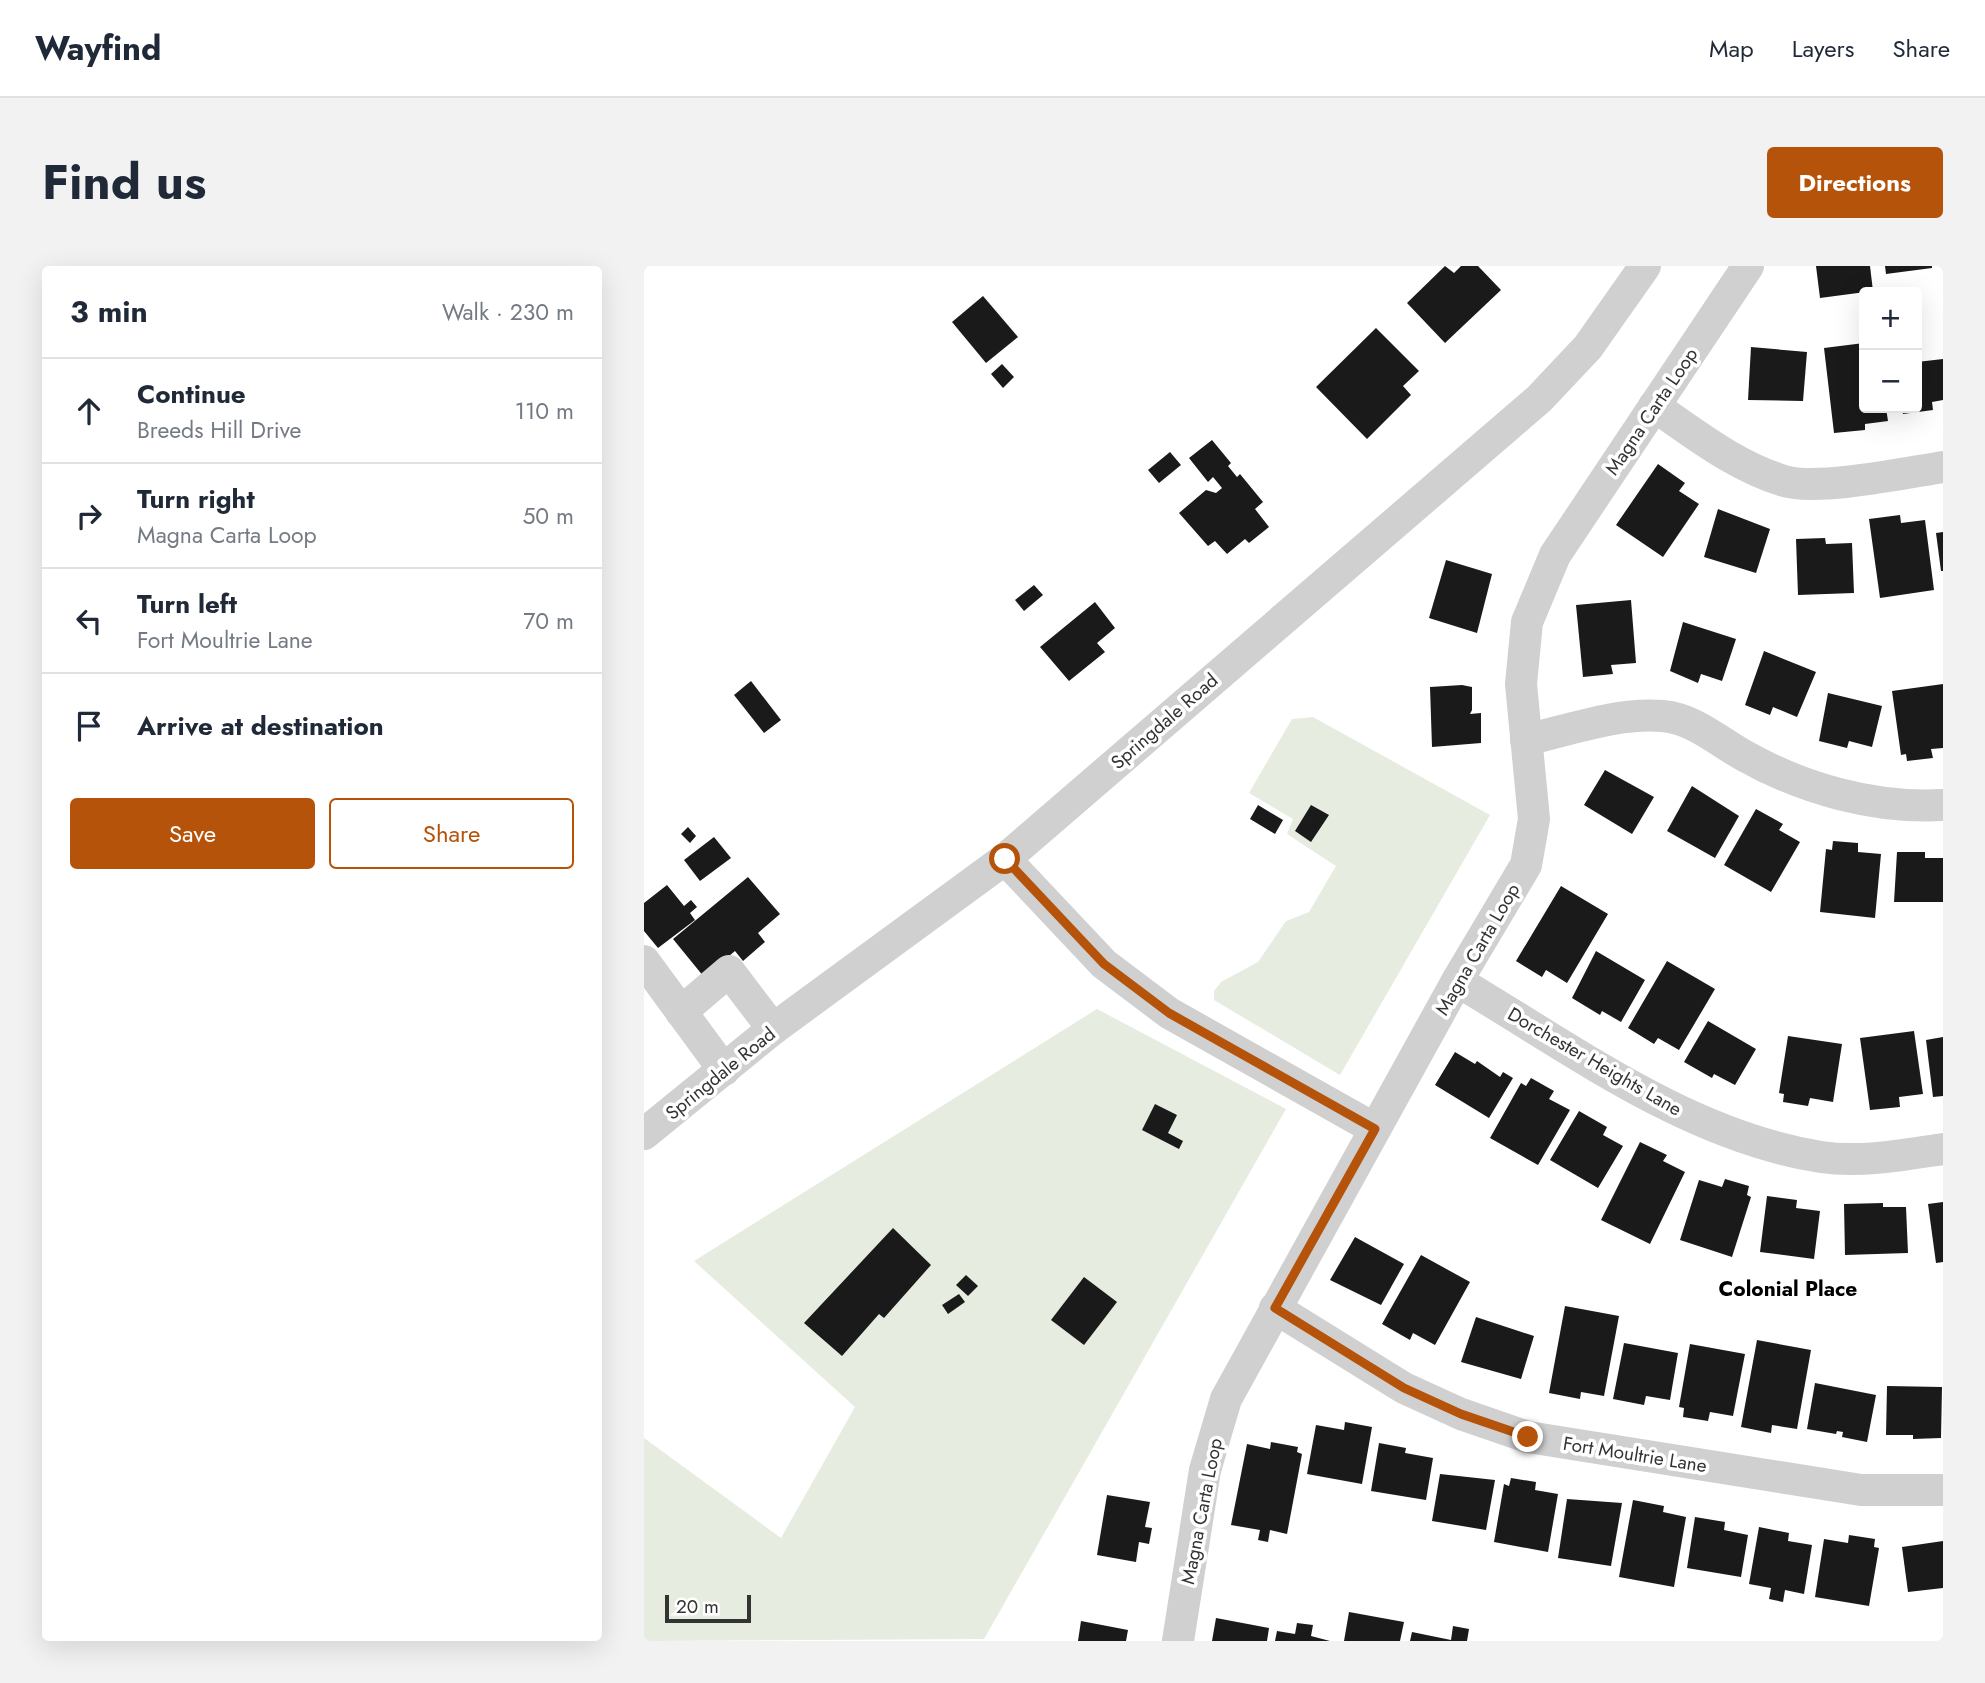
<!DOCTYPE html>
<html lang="en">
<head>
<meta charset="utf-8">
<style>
	body { margin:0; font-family:Jost,sans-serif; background:#f2f2f3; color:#1f2937 }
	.controls { position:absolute; right:21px; top:21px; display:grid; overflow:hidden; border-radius:7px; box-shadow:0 7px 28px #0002 }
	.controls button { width:63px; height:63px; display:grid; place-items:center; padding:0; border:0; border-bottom:2px solid #e0e1e3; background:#fff; color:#1f2937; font:35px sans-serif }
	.scale { position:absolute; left:21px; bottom:18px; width:86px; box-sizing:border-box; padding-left:7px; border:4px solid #333; border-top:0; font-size:19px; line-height:24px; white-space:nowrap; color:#333; -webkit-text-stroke:5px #fff; paint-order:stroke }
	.stop { position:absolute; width:21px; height:21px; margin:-16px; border:5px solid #b45309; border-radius:50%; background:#fff }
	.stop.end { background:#b45309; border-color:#fff; box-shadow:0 2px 7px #0008 }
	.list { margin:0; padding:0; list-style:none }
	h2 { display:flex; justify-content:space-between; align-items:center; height:91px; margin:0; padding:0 28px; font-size:30px }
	h2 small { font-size:23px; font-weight:400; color:#747a83 }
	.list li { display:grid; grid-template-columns:46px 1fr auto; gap:21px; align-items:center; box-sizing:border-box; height:105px; padding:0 28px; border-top:2px solid #e0e1e3 }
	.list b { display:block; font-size:26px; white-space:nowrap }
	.list p { margin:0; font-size:23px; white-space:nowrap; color:#747a83 }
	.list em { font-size:23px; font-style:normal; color:#747a83 }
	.actions { display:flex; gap:14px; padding:21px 28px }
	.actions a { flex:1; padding:16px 0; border:2px solid #b45309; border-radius:7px; text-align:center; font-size:24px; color:#b45309 }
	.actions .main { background:#b45309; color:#fff }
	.icon { flex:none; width:38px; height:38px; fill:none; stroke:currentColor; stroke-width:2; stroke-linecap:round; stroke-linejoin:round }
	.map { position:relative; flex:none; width:1299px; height:1375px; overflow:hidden; border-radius:7px }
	header { display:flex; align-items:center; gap:42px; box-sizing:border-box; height:98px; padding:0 35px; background:#fff; border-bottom:2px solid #e0e1e3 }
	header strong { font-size:33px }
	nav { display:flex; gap:38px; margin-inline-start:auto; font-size:24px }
	.intro { display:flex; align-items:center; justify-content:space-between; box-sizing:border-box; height:168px; padding:0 42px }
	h1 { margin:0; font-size:49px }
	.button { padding:18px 32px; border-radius:7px; background:#b45309; color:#fff; font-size:24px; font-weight:700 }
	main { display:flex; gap:42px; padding:0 42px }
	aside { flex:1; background:#fff; border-radius:7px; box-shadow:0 7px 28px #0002 }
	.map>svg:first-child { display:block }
	.green { fill:#e6ecdf }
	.building { fill:#1a1a1a }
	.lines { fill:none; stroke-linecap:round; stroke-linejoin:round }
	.minor { stroke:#d0d0d0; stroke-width:32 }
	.route { stroke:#b45309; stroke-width:9 }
	.labels { text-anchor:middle; stroke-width:7; stroke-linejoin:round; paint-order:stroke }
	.street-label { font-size:19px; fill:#333; stroke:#fff }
	.neighbourhood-label { font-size:21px; font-weight:bold; fill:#000; stroke:#fff }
</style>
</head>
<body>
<header>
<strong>Wayfind</strong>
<nav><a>Map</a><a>Layers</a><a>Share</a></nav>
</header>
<div class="intro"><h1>Find us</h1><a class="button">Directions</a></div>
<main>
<aside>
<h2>3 min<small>Walk · 230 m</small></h2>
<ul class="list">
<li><svg class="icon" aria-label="ahead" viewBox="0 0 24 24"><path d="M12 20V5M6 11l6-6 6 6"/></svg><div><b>Continue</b><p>Breeds Hill Drive</p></div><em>110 m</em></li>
<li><svg class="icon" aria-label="right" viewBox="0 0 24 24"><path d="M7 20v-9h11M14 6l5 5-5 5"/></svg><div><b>Turn right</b><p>Magna Carta Loop</p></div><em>50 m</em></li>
<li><svg class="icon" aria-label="left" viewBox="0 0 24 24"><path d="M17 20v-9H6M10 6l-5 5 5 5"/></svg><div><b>Turn left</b><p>Fort Moultrie Lane</p></div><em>70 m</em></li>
<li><svg class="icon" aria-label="arrive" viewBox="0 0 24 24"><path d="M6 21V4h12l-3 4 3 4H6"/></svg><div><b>Arrive at destination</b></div></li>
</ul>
<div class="actions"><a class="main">Save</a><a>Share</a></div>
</aside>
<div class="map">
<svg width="1299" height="1375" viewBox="0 0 1299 1375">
	<rect width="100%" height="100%" fill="#fff"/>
	<!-- green -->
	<g class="green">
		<path d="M669,451L846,549L696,809L570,734V725L577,716L614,696L642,655L665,646L692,600L643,568L649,553L605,527L648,453Z"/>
		<path d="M453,743L642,843L340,1373L0,1375V1172L137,1272L211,1141L50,995Z"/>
	</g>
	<!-- building -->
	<g class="building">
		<path d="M801,0L810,7L817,0H834L857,24L801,77L763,37Z"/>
		<path d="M1172,0H1226L1229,25L1176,32Z"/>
		<path d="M1241,0H1288V2L1242,8Z"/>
		<path d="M339,30L374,71L342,97L308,56Z"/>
		<path d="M732,62L775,105L759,120L767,129L723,173L672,121Z"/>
		<path d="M1220,77V142H1242L1244,155L1221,158V164L1190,167L1180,82Z"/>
		<path d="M1107,81L1163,86L1159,135L1104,134Z"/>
		<path d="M1299,93V134L1288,136L1289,144L1259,148L1258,142H1273V96Z"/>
		<path d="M358,98L370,111L359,122L347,108Z"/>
		<path d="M568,174L587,197L584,200L593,211L596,208L619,236L611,243L625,261L605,277L601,273L583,288L571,275L564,280L535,247L562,224L572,227L578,222L569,211L564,216L545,192Z"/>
		<path d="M526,186L537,199L515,217L504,204Z"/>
		<path d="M1014,198L1041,217L1035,225L1055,238L1019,291L972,259Z"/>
		<path d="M1074,243L1126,263L1112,307L1060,291Z"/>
		<path d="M1256,249L1257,257L1281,254L1290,324L1236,332L1225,253Z"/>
		<path d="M1299,266V305H1297L1292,267Z"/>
		<path d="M1181,272L1182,278L1208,277L1210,327L1154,329L1152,273Z"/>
		<path d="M802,294L848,308L833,367L785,352Z"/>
		<path d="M390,319L399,329L380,345L371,334Z"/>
		<path d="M987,334L992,397L967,399L969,408L939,411L932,339Z"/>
		<path d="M451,336L471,362L453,377L461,386L425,415L396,381Z"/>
		<path d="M1039,356L1092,373L1078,415L1057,408L1054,417L1026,405Z"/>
		<path d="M1120,385L1172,406L1153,451L1129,441L1126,449L1101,439Z"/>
		<path d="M107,415L137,454L120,467L90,429Z"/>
		<path d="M1299,418V482L1287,483L1289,492L1263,495L1262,488L1257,489L1248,425Z"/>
		<path d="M818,419L828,421V444L826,448L837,447V477L788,481L786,421Z"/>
		<path d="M1184,427L1238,440L1228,481L1205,475L1203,482L1175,475Z"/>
		<path d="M961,504L1010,531L988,568L940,539Z"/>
		<path d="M1048,520L1095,550L1071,592L1023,565Z"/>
		<path d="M614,539L639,554L631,568L606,553Z"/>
		<path d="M667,539L685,549L667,576L651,565Z"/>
		<path d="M1112,543L1139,558L1135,564L1156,576L1127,626L1080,599Z"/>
		<path d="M44,561L52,570L46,577L37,568Z"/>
		<path d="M70,571L87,592L56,615L40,594Z"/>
		<path d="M1189,575L1214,577V586L1237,588L1231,652L1176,646L1182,583L1188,584Z"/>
		<path d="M1253,586H1281V592H1299V636H1250Z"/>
		<path d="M104,611L136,648L114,667L121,676L99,695L91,685L60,711L29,673Z"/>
		<path d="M23,619L40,640L47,634L53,641L46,647L51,654L14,682L0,665V637Z"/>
		<path d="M917,620L964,648L923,717L902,704L898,711L872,695Z"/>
		<path d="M952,685L1001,714L977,756L958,745L956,749L928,732Z"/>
		<path d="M1023,695L1071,723L1035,784L1014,772L1010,778L984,762Z"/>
		<path d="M1064,755L1112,783L1091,819L1070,808L1068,812L1040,796Z"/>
		<path d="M1270,765L1279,828L1255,831L1256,841L1226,844L1216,772Z"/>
		<path d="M1144,770L1198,778L1189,836L1166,832L1164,840L1139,836L1140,828L1135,827Z"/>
		<path d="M1299,771V830L1289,831L1282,774Z"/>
		<path d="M811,786L831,798L833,795L856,811L859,806L869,812L845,852L791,819Z"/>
		<path d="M887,812L910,825L905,833L926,844L894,899L846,872L877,817L882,820Z"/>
		<path d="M511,838L533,849L524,867L539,875L535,883L498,864Z"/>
		<path d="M935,845L963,861L959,869L979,880L954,922L906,894Z"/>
		<path d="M996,876L1023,889L1019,895L1041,906L1006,978L957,954Z"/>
		<path d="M1081,913L1105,920L1103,929L1107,931L1088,991L1036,974L1055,914L1078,921Z"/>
		<path d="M1123,930L1153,934L1152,942L1176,945L1170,993L1116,986Z"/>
		<path d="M1299,936V996L1292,997L1284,938Z"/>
		<path d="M1239,937V941H1262L1264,987L1201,989L1200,938Z"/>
		<path d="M249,962L287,999L240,1052L235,1048L198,1090L160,1057Z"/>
		<path d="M711,971L760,998L737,1039L686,1014Z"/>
		<path d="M777,989L826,1016L791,1079L769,1067L766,1074L738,1058Z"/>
		<path d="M322,1009L334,1020L324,1030L312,1019Z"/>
		<path d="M440,1011L473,1036L440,1079L407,1054Z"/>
		<path d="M315,1028L321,1036L304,1048L298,1039Z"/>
		<path d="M921,1040L975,1050L960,1130L937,1126L936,1133L905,1127Z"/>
		<path d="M832,1051L890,1070L877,1113L817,1096Z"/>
		<path d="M1113,1074L1167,1084L1153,1163L1128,1159L1127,1167L1097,1161Z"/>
		<path d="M980,1077L1034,1087L1026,1134L1002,1130L1000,1139L969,1133Z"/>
		<path d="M1046,1078L1101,1088L1089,1150L1066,1146L1064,1155L1039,1151L1040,1142L1035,1141Z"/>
		<path d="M1171,1117L1232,1129L1223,1176L1198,1171L1199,1166L1193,1165L1192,1168L1163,1163Z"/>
		<path d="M1243,1120L1298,1121L1297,1172L1269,1173V1169H1242Z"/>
		<path d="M701,1156L728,1161L718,1218L663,1208L672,1159L700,1164Z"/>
		<path d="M627,1176L654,1181L653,1186L658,1188L643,1268L626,1264L624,1276L614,1274L616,1264L587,1259L603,1178L626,1183Z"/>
		<path d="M735,1177L762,1182L761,1187L789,1192L782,1234L727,1225Z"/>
		<path d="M796,1208L851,1214L842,1264L788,1255Z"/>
		<path d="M867,1212L892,1216L891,1224L914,1228L904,1286L850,1276L860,1218L865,1220Z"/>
		<path d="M463,1229L506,1236L501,1261L508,1262L505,1278L495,1276L492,1296L453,1289Z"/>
		<path d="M923,1233L978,1237L967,1300L914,1292Z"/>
		<path d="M989,1234L1020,1240L1019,1246L1042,1251L1030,1321L975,1311Z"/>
		<path d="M1051,1251L1081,1256L1080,1264L1104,1269L1097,1311L1043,1302Z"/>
		<path d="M1115,1261L1145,1267L1144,1275L1168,1279L1160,1328L1141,1324L1139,1336L1125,1333L1127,1322L1105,1318Z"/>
		<path d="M1205,1269L1231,1273L1230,1281L1235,1282L1225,1340L1171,1331L1180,1273L1204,1277Z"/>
		<path d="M1299,1275V1322L1264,1326L1258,1281Z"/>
		<path d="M705,1346L760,1356L756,1375H700Z"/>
		<path d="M572,1352L625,1362L623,1375H568Z"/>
		<path d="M437,1355L484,1364L482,1375H434Z"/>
		<path d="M653,1357L669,1359L667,1370L686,1375H631L633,1365L651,1368Z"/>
		<path d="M809,1360L825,1363L823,1375H766L768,1366L807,1374Z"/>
	</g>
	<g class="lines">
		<!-- minor -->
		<g class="minor">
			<path d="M1010,140C1051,168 1091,200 1140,215C1174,225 1261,207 1299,201"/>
			<path d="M882,474C925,464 974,446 1019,450C1050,453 1074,475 1099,489C1159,523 1231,543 1299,539"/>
			<path d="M361,593L460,698L525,747L731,863"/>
			<path d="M0,695L80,804"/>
			<path d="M813,715C927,782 1043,870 1177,891C1217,897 1259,889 1299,883"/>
			<path d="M37,746L85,705L129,763"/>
			<path d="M0,868L129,763L361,593L895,133L944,81L1001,0"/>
			<path d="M631,1042L760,1122L817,1148L884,1171L1217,1224H1299"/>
			<path d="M534,1375L561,1204L582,1133L813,715L882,599L890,553L877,418L883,356L911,289L1104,0"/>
		</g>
	</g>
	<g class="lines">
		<!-- route -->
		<path class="route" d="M361,593L460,698L525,747L731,863L631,1042L760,1122L817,1148L884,1171"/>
	</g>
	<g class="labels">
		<!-- street labels -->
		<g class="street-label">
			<text transform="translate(1007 145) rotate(-56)" y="7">Magna Carta Loop</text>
			<text transform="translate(520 455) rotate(-41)" y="7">Springdale Road</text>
			<text transform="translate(833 683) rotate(-60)" y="7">Magna Carta Loop</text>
			<text transform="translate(951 795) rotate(30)" y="7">Dorchester Heights Lane</text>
			<text transform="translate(76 807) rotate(-39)" y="7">Springdale Road</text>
			<text transform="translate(991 1188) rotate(9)" y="7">Fort Moultrie Lane</text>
			<text transform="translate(557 1245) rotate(-79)" y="7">Magna Carta Loop</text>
		</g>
		<!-- neighbourhood labels -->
		<g class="neighbourhood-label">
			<text x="1144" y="1030">Colonial Place</text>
		</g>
	</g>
</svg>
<div class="controls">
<button>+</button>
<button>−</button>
</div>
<div class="scale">20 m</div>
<div class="stop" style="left:361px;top:593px"></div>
<div class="stop end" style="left:884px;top:1171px"></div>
</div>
</main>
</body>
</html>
